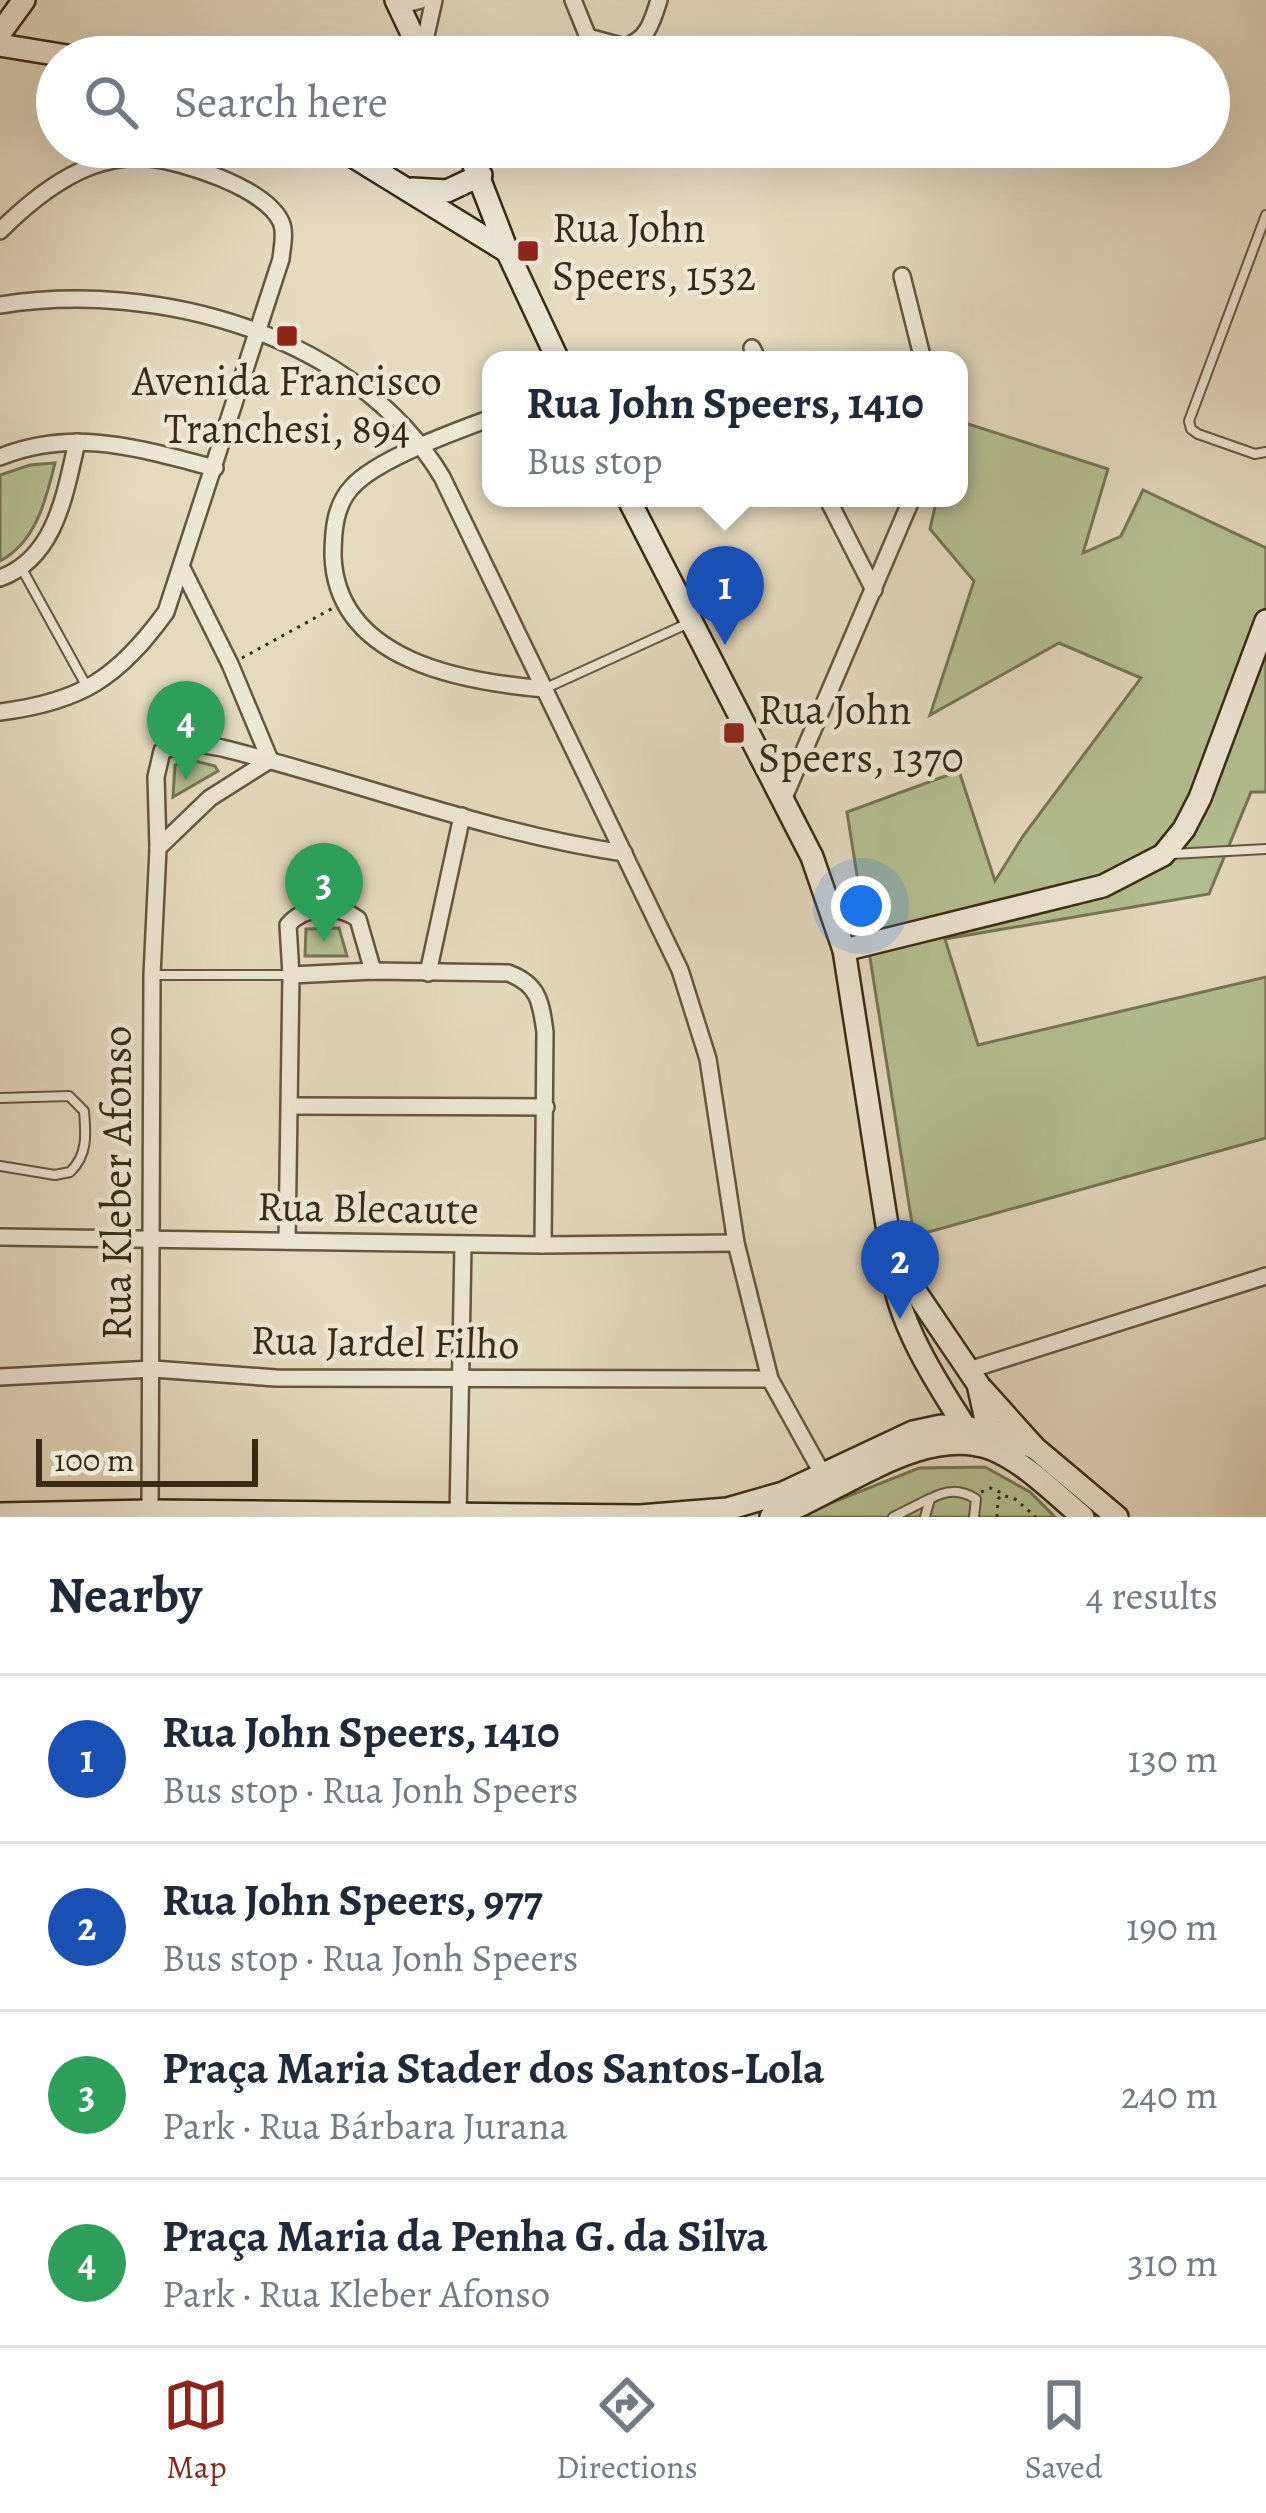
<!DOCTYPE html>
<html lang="en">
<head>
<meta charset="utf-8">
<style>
	body { margin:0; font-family:Alegreya,serif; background:#f6f6f7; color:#1f2937 }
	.scale { position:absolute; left:36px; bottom:30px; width:222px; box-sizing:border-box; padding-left:12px; border:6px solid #3a2a14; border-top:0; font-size:33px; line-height:42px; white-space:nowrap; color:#3a2a14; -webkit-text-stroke:9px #eee7d6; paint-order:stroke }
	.you { position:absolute; left:861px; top:906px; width:42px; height:42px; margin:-30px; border:9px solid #fff; border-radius:50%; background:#1a73e8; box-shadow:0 0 0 18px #1a73e833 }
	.badge { display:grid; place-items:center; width:78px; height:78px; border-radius:50%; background:#8f2418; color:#fff; font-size:39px; font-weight:700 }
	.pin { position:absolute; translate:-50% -99px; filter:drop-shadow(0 3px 6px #0008) }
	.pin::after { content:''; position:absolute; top:63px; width:42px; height:36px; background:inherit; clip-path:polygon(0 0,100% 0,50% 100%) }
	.popup { position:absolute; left:482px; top:351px; width:486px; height:156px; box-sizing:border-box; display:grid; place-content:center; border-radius:24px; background:#fff; filter:drop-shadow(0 3px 9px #0005); font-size:39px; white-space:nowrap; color:#747a83 }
	.popup b { font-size:45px; color:#1f2937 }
	.popup::after { content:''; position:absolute; left:50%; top:100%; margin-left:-24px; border:24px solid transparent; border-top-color:#fff }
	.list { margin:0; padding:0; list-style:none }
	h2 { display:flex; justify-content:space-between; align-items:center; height:156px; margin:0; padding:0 48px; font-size:51px }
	h2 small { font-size:39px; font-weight:400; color:#747a83 }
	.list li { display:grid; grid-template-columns:78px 1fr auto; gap:36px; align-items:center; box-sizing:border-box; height:168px; padding:0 48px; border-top:3px solid #e0e1e3 }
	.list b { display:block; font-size:45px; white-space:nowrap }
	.list p { margin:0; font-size:39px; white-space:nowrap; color:#747a83 }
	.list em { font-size:39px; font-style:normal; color:#747a83 }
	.icon { flex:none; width:66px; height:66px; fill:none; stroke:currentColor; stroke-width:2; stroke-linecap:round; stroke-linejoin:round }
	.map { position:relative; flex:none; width:1266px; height:1517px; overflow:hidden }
	.search { position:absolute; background:#fff; box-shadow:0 12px 48px #0002; left:36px; right:36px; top:36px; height:132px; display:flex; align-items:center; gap:30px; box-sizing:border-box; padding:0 42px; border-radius:66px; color:#747a83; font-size:45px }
	.sheet { height:828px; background:#fff }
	nav { display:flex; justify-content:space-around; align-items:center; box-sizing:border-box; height:168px; border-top:3px solid #e0e1e3; background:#fff; font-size:33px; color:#747a83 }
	nav a { display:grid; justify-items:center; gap:6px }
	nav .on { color:#8f2418 }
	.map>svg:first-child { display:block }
	.green { fill:#b4c092; stroke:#777553; stroke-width:3 }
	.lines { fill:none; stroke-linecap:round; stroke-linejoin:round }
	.lane-casing { stroke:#65563f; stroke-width:12 }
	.street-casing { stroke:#65563f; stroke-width:20 }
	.secondary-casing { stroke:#3a2a14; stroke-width:26 }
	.path { stroke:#3a2a14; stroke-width:3; stroke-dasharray:3 6; stroke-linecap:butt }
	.lane { stroke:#eee7d6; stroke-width:8 }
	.street { stroke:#eee7d6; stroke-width:15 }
	.secondary { stroke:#eee7d6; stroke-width:21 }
	.poi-dot { fill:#8f2418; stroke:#eee7d6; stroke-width:4.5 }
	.labels { text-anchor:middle; stroke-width:9; stroke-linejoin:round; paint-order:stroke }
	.poi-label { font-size:42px; fill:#3a2a14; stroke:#eee7d6; text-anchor:start }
	.street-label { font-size:42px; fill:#3a2a14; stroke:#eee7d6 }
</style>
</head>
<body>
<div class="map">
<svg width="1266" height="1517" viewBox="0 0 1266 1517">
	<rect width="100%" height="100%" fill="#e5dac0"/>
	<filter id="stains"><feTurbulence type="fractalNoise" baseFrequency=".00167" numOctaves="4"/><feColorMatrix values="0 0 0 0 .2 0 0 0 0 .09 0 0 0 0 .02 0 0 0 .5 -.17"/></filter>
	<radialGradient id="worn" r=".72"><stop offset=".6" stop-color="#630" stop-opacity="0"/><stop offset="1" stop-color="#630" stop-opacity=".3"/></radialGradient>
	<!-- green -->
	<g class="green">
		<path d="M959,421L1108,469L1083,553L1121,536L1143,490L1266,548V792H1251L1209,894L945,939L978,1045L1266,977V1138L914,1236L847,812L959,771L995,881L1023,836L1141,678L1059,643L930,715L974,581L930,529L937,498H959Z"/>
		<path d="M55,463C46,500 36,542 0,561V475L30,465Z"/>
		<path d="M191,760L215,766L218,771L173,797L175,765Z"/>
		<path d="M339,928L347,956H305L306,929Z"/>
		<path d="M985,1467L1030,1492L1055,1517H796L919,1468Z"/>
	</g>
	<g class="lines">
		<defs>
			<g id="lane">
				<path d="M1266,215L1189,421L1191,429L1198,434L1255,454L1266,452"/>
				<path d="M22,569L87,687"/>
				<path d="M546,688L691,622"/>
				<path d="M1172,854L1266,849"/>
				<path d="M153,975H288"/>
				<path d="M0,1098L69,1096L84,1111C86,1134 88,1155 70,1172L55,1175L0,1166"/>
				<path d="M893,1517L929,1499"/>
				<path d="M925,1517L930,1499C946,1490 960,1489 976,1499L974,1517"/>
			</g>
			<g id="street">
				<path d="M573,0L588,37L625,47C648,39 652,22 659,0"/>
				<path d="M398,6L421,0"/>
				<path d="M422,53L434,0"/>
				<path d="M0,231C26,205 57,179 92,166C109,160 129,156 148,158C182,161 266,188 281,222C286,233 282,247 281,259L166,612C118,678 81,702 0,712"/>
				<path d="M902,276L923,360"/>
				<path d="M0,305C157,280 356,334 442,477L680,970L708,1059L736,1243L770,1379L827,1482"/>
				<path d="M752,348L758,360"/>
				<path d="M491,418C454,432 377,459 352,487C335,505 333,531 333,556C337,661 463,682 545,689"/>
				<path d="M0,457C76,427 140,449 215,468"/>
				<path d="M827,498L874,590"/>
				<path d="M182,568L230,664L270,760"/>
				<path d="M0,578C56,558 65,493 77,442"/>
				<path d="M783,800L912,498"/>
				<path d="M158,848L210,798L270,760"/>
				<path d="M428,973L462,816"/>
				<path d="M291,975L288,925C304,906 337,904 358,919L373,971"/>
				<path d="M290,1106L546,1107"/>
				<path d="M0,1237L543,1245L736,1243"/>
				<path d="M287,1241L291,975L373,971L508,973C539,984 541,1003 545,1032L543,1245"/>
				<path d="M969,1370L1266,1276"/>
				<path d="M0,1377L153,1369L276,1378L770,1379"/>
				<path d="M150,1516L152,975L158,848L156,777L162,751L187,742L222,748C356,781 487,833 624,853"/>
				<path d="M458,1517L463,1244"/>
			</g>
			<g id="secondary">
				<path d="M396,0L423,57"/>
				<path d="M0,33L24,0"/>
				<path d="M0,45L73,57"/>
				<path d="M338,147L508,252"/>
				<path d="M467,147L508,253L558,360"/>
				<path d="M412,189L447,191L481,175"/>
				<path d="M628,498L812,857L844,950L892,1257C890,1316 945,1396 977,1445"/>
				<path d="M844,950L1103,886L1163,855L1184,829L1200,798L1266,621"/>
				<path d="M892,1257L978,1384L990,1438"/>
				<path d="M982,1389L1035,1448L1117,1517"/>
				<path d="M0,1514L150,1511L640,1516L727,1509L783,1493L913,1432L941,1426L989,1430L1035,1448"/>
				<path d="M771,1517C837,1496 921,1422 992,1449C1026,1463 1055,1494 1083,1517"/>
			</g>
		</defs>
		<!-- lane casing -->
		<use href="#lane" class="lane-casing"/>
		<!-- street casing -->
		<use href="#street" class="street-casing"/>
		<!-- secondary casing -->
		<use href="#secondary" class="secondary-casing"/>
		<!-- path -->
		<g class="path">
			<path d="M242,658L333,608"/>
			<path d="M981,1492L991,1488L1004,1494"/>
			<path d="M997,1517L998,1499L1002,1495L1015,1499L1036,1517"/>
		</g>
		<!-- lane -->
		<use href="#lane" class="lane"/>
		<!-- street -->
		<use href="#street" class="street"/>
		<!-- secondary -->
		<use href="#secondary" class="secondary"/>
	</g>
	<!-- markers -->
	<g class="poi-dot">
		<rect x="516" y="239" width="24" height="24" rx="6"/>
		<rect x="275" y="324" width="24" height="24" rx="6"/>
		<rect x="722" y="721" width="24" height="24" rx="6"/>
	</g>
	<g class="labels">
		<!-- poi labels -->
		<g class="poi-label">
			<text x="552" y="242">Rua John<tspan x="552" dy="48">Speers, 1532</tspan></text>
			<text x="287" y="395" text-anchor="middle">Avenida Francisco<tspan x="287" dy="48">Tranchesi, 894</tspan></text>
			<text x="758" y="724">Rua John<tspan x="758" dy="48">Speers, 1370</tspan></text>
		</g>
		<!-- street labels -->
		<g class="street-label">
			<text transform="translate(116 1183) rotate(-90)" y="15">Rua Kleber Afonso</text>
			<text transform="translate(368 1207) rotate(1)" y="15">Rua Blecaute</text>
			<text transform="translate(385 1341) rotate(1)" y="15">Rua Jardel Filho</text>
		</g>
	</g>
	<rect width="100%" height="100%" filter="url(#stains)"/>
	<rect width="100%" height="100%" fill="url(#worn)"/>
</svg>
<div class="scale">100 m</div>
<div class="you"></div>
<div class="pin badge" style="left:725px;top:645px;background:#1a4fb4">1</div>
<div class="popup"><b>Rua John Speers, 1410</b>Bus stop</div>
<div class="pin badge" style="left:900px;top:1319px;background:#1a4fb4">2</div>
<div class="pin badge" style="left:324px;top:942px;background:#2e9e5b">3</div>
<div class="pin badge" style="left:186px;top:780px;background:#2e9e5b">4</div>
<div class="search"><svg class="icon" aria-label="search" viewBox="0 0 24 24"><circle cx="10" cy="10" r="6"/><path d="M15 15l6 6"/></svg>Search here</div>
</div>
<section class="sheet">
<h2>Nearby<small>4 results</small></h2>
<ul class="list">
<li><span class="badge" style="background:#1a4fb4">1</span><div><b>Rua John Speers, 1410</b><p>Bus stop · Rua Jonh Speers</p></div><em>130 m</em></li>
<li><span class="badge" style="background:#1a4fb4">2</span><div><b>Rua John Speers, 977</b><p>Bus stop · Rua Jonh Speers</p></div><em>190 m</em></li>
<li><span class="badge" style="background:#2e9e5b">3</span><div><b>Praça Maria Stader dos Santos-Lola</b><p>Park · Rua Bárbara Jurana</p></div><em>240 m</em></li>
<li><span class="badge" style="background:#2e9e5b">4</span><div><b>Praça Maria da Penha G. da Silva</b><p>Park · Rua Kleber Afonso</p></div><em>310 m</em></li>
</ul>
</section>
<nav>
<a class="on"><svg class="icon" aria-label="map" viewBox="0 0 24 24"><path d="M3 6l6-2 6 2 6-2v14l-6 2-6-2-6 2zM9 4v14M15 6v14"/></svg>Map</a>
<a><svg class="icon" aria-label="directions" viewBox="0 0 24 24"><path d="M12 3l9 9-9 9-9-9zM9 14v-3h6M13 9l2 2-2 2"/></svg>Directions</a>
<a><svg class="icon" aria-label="saved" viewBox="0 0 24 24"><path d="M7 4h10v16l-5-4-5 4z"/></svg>Saved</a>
</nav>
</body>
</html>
